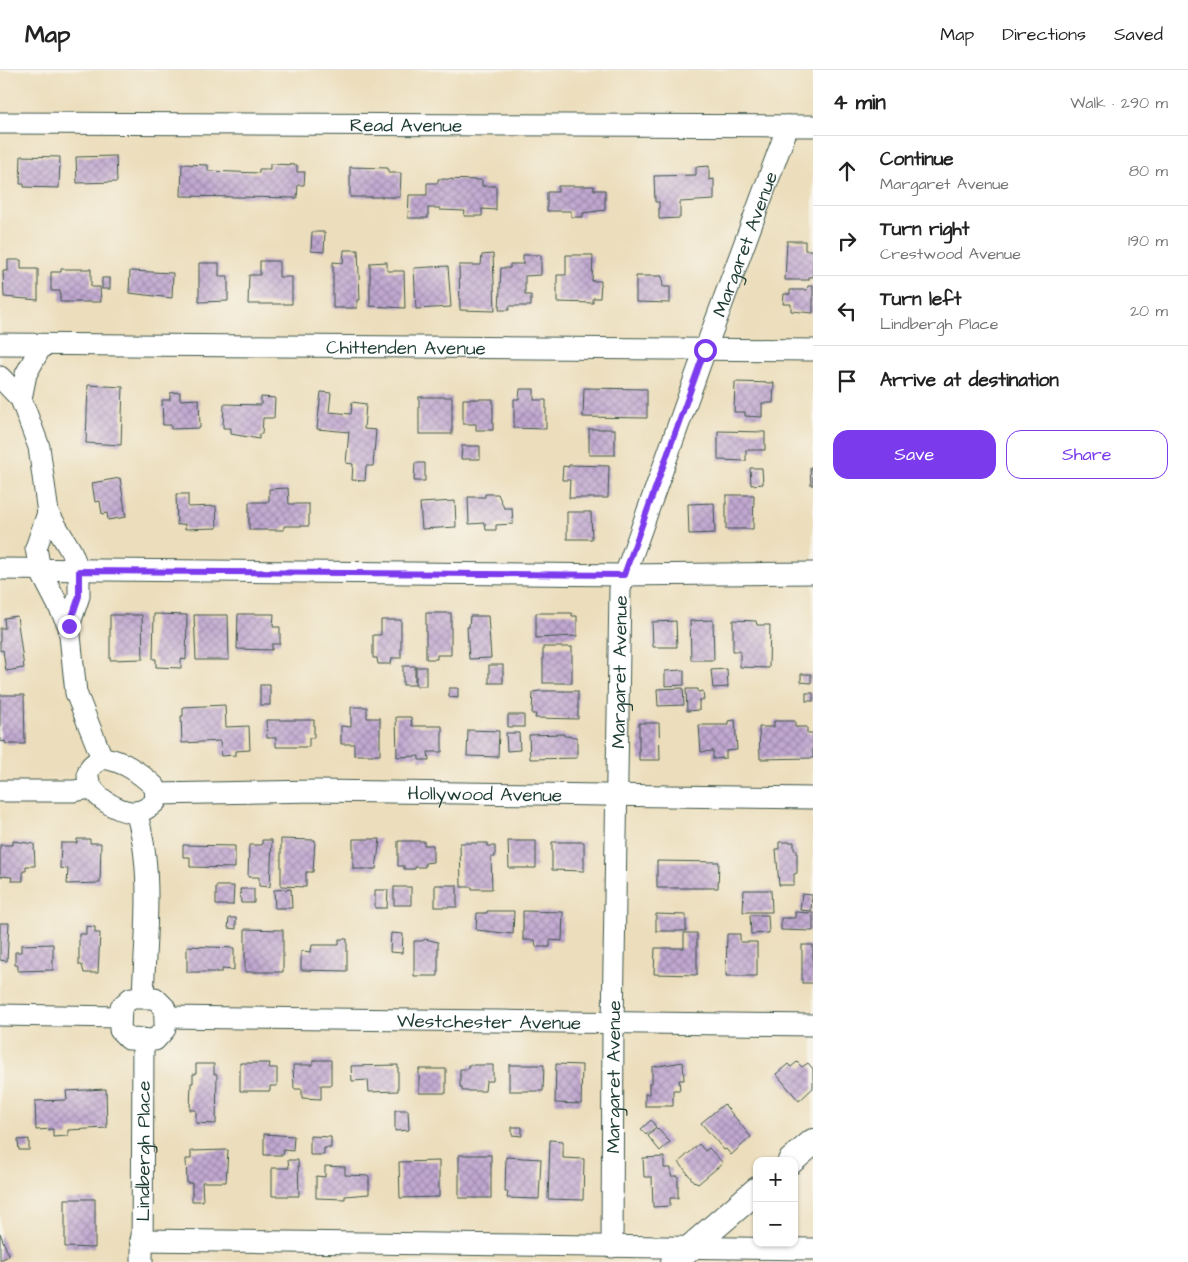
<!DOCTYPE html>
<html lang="en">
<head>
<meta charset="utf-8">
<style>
	body { margin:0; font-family:"Architects Daughter",sans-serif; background:#f2f2f2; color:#222 }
	.controls { position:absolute; right:15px; bottom:15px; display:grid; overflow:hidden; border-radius:10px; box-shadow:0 1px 4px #0004 }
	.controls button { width:45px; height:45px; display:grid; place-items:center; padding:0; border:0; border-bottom:1px solid #e0e0e0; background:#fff; color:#222; font:25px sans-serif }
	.stop { position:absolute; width:15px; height:15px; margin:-11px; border:4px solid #7c3aed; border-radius:50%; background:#fff }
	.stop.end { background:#7c3aed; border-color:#fff; box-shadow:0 1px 5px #0008 }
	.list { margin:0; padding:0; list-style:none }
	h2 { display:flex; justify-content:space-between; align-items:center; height:65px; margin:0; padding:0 20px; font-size:21px }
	h2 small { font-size:16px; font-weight:400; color:#767676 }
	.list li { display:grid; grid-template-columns:32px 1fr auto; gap:15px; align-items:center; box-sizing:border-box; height:70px; padding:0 20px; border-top:1px solid #e0e0e0 }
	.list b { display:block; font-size:19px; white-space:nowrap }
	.list p { margin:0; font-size:16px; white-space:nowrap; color:#767676 }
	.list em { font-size:16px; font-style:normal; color:#767676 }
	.actions { display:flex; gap:10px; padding:15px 20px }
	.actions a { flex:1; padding:11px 0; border:1px solid #7c3aed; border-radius:15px; text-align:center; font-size:18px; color:#7c3aed }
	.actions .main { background:#7c3aed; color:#fff }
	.icon { flex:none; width:28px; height:28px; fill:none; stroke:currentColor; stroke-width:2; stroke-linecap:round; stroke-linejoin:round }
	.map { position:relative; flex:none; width:813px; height:1192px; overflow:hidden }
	header { display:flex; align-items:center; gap:30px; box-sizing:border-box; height:70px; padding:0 25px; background:#fff; border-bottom:1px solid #e0e0e0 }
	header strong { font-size:24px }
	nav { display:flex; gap:28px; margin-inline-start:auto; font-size:18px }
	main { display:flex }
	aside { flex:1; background:#fff }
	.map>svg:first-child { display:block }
	.building { fill:url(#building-cross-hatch) }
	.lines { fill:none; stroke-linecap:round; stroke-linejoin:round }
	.minor-casing { stroke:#3e5548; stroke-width:23 }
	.tertiary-casing { stroke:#3e5548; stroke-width:28 }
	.minor { stroke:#fff; stroke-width:21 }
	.tertiary { stroke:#fff; stroke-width:26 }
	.route { stroke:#7c3aed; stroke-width:6 }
	.labels { text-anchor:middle; stroke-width:5; stroke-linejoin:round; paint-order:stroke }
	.street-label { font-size:19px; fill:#1f3d34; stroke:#f7f3e8 }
</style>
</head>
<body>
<header>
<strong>Map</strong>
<nav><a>Map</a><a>Directions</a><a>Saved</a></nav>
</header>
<main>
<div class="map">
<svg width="813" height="1192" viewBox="0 0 813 1192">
	<defs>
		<pattern id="building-cross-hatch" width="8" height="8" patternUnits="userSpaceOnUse" patternTransform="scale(1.25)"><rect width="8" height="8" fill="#c1a8d1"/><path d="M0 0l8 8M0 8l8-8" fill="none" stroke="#9c8aaa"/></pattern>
	</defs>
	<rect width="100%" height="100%" fill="#f7f3e8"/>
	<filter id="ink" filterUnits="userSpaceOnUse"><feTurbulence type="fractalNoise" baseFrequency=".02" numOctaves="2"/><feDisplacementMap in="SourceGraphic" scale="10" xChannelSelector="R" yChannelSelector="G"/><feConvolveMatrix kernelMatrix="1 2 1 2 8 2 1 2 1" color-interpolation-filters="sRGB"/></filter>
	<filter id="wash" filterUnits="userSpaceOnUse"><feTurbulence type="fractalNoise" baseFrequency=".0096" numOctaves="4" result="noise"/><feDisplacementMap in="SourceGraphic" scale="20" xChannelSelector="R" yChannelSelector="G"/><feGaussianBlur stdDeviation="1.12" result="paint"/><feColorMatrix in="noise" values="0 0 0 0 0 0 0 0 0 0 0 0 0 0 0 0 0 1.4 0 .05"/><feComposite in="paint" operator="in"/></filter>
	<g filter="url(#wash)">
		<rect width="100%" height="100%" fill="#ecdebc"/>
		<g id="blocks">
			<!-- building -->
			<g class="building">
				<path d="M21,86L60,87L59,118L24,117V114H20Z"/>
				<path d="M116,86L117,112L77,113L76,87Z"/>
				<path d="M182,94L208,95V101L259,103V99H270V94L297,95V102H305L304,115H298L297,128L181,126Z"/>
				<path d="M709,96V110L714,109V130L680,132V148L659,149V132H655L654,106L696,105V97Z"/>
				<path d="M350,97L388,98V103H401L400,127H350Z"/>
				<path d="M438,109L482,110V116H496V140L482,139V146H464L465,141L440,140V138H428V148H408L409,125H427V113H438Z"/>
				<path d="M558,116H594V120H605V140L583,143V147H571V141H547V122H558Z"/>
				<path d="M312,162H325L324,182L311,181Z"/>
				<path d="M787,171H805V180H813V207H809V210H785Z"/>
				<path d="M344,180H358L360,230H357V238H333V192L343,193Z"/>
				<path d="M493,184L495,241L460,240L459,195H481L482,185Z"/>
				<path d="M523,185H541V205L525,206V225H531V236H509V240H499L501,198H510V194H523Z"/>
				<path d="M566,185H593L592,211H601L600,228H593V233L557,232V205H566Z"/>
				<path d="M8,190H21V199H38V230L4,227L3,201H8Z"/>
				<path d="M260,191H279V207H292V234H248L249,205H260Z"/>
				<path d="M387,192V201H404L405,238L370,236V193Z"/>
				<path d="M199,193H219V206H228V231L199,232Z"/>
				<path d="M448,196L451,237L416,239L414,198Z"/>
				<path d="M61,199H91V217H100L101,232H60V221H51V202H61Z"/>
				<path d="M130,201L173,203L172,228L129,223Z"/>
				<path d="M636,206H662L663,217H670V233L636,232Z"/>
				<rect x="102" y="208" width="8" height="11"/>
				<path d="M808,216H813V243L791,241V234H783L784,224H790V220H807Z"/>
				<path d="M735,312L774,313L773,333H762V347L745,346V342H734Z"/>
				<path d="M88,315L123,317L121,375L86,373Z"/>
				<path d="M584,318L647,319V348L583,347Z"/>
				<path d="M520,319H534V330H546V359L514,358V329H519Z"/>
				<path d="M180,322V330L199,329L200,358L171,359V355H163L162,330H170V323Z"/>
				<path d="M321,322L331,323L329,342L351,344L352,332L366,334L364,359L376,360L373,396H366L365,411L352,410L353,394L346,393L349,362L317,359Z"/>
				<path d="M261,327L275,328L274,348H263L262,364H259V369L231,364V358H223L224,334L261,335Z"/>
				<rect x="419" y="327" width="33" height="37"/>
				<path d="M463,329H493V360H476V354H463Z"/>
				<rect x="589" y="359" width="26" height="26"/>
				<path d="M718,361L765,362V380H746V391L718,390Z"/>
				<path d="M462,376H480V389H461Z"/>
				<path d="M415,393H425V411H414Z"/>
				<path d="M569,395L609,396L608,428H569L570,410H562L563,396L569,397Z"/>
				<path d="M810,397H813V415H811Z"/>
				<path d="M750,398H762L763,414L751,415Z"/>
				<path d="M120,408L126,447L108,450L107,443L102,444L100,431L95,432L92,413Z"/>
				<path d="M288,418L289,434H309V456H284V460H249V432H269V419Z"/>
				<path d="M176,424H188V437L216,436L217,458L185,459V454L177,455Z"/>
				<path d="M485,424H498L504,438H512L513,454L496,455V460H486L485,453L469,454L468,427H485Z"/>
				<path d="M726,425H754L753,459H726Z"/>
				<path d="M455,431L456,457L422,459L420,433Z"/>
				<path d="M714,433L715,463L689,464L688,434Z"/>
				<path d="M567,442H591L592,469H567Z"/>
				<path d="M426,543H451V585H437V589H426Z"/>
				<path d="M536,543H572V546H577V566L536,568Z"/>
				<path d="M154,544L187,545L186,590L181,589V598L156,597V589H153Z"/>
				<path d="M238,544H274L273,557H280V574H272V580L237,579Z"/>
				<path d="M110,545H142L143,589L110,590Z"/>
				<path d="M194,545H228L229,590H196Z"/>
				<path d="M17,546L24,598L6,601L3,580L0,581V558H5L4,548Z"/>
				<path d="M470,546H488L491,588L469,589L467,557H469Z"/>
				<path d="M381,550H401V588H392L391,594H378L377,588H373V565H381Z"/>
				<path d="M713,550L714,590H691L690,551Z"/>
				<path d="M733,550L756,551L757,555H770L769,598L740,597V581H733Z"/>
				<path d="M676,551L677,577H653L652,552Z"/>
				<rect x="543" y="577" width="29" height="36"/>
				<rect x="489" y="595" width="14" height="18"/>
				<rect x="403" y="596" width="12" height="19"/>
				<rect x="416" y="597" width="10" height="19"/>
				<path d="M727,599L728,617L713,618L711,600Z"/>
				<path d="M684,600V615L665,616V601Z"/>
				<path d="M801,604H811V613L801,612Z"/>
				<rect x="260" y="615" width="10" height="20"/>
				<path d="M449,618H458V628L449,627Z"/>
				<path d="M683,618L684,635L658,636L657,619Z"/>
				<path d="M686,619H698V622L703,621L704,630H699V640L687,641Z"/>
				<path d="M540,621H578V649L535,648L536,644H532L533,622Z"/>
				<rect x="806" y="623" width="7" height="8"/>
				<path d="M0,625H24L25,674H6L5,671L0,672Z"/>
				<path d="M225,635L226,657L249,656L250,680L236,681V685L221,686L220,671L182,673L181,646H183V637Z"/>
				<path d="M351,637H367V648H380V685H354V674H341V656L351,657Z"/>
				<rect x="508" y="645" width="16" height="12"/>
				<path d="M396,647H411L412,656H442V682H428L429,690H419V686L397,687Z"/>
				<path d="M266,650H314V668H309V677H276V668H267Z"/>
				<path d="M735,650L737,680L726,681V688L713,689V681L701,682L699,655H728V651Z"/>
				<path d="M774,651H795V657H807V663H813V688L760,689L759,657H774Z"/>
				<path d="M639,653H659L660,690H639Z"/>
				<path d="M468,660L499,661L498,687L467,686Z"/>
				<path d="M506,663H519L520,680L507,681Z"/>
				<path d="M564,664V666L577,667V688L530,689L529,665Z"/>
				<path d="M77,769H90V773H101L100,813L67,814L68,799L60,798L61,773H77Z"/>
				<path d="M281,769L315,770L313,802H306V817L281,816Z"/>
				<path d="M353,769H380L376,799H353Z"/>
				<path d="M262,770H272L270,817L259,816V807H248L249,775H262Z"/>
				<path d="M13,771L34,774L35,796H26V801H23V811H11L12,807L0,806V775H13Z"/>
				<path d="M398,771H424V775H433V792L425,793V797H415V799H404V796H398Z"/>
				<path d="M508,771H536V798H509Z"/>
				<path d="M552,772H584V801L552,800Z"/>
				<path d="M779,772H794V780H797V803L794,804V815H779L776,779H779Z"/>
				<path d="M460,773H488V776H495V787H491L492,819H472V817H461Z"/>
				<path d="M183,775L235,776V798L190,797V787H183Z"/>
				<path d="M657,791L719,792L718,818H657Z"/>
				<rect x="435" y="815" width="22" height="22"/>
				<path d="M216,816H234L233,835H216Z"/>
				<rect x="394" y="817" width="17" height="18"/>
				<path d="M240,819H254V833H241Z"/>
				<path d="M291,819L292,838H275L274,820Z"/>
				<path d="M375,820H388L387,838H375Z"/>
				<path d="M744,820H771L772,842H743Z"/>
				<path d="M802,824L812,825L811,841L800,840Z"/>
				<path d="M487,841H514L513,864L476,860L477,843H487Z"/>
				<path d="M523,841L563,842L562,871L550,870V877H536L535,870H523Z"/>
				<path d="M795,842L813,843V861L781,860V848H795Z"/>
				<path d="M656,844L686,845V861H656Z"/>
				<path d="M750,845H768L769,863L751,864Z"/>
				<path d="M229,848H236V859L228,858Z"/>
				<path d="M0,853H9L7,891L0,890Z"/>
				<path d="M86,856L95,857V863H100L98,903H84L82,895H79V864H86Z"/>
				<path d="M245,859L283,860V902H245Z"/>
				<path d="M391,863L403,864L402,883L390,882Z"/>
				<path d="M684,863H697V905L654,904L655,878H684Z"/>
				<path d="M727,864H740V872H757V906H726Z"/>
				<path d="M339,869H347V901L301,900V881L311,882L312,875H339Z"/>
				<path d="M425,869L438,872V906H414V871H422Z"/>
				<path d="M53,874V900L18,901V895H15V882H21V875Z"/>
				<rect x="802" y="875" width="11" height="38"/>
				<path d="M187,876L234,878V900L222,899V902H187Z"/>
				<path d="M313,990H331V1015H321V1029L302,1028V1019H294L293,995H313Z"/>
				<path d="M683,992L684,1010H679L680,1020H673V1036H645V1024H649V1013H652V997Z"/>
				<path d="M797,992L802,997L808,993L813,999V1018L799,1031L776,1004L788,994L791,997Z"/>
				<path d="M240,993H270L269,998H277V1016H270V1021H240Z"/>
				<path d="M196,994H214V1004H217L216,1054L196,1053V1040H190L191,1013H193V1004H196Z"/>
				<path d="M556,994L582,995L581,1034L555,1033Z"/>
				<path d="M398,995V1021L369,1022L368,1010L352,1011L351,996Z"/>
				<path d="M468,995H493V1011H486L485,1021H462V1017H460V999H468Z"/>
				<path d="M509,995H544L543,1021H509Z"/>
				<rect x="419" y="999" width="27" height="24"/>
				<path d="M106,1019L107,1058L68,1060V1066L53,1067V1059L36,1060L35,1031L67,1030L66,1021Z"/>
				<path d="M724,1034L751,1067L731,1085L726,1079L724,1080L701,1053Z"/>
				<path d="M395,1040H408L409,1060L395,1061Z"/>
				<path d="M651,1050L656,1057L646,1065L641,1059Z"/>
				<path d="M512,1057H522V1066L512,1065Z"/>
				<path d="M657,1058L670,1072L660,1081L648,1066Z"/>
				<path d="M264,1064L294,1066L293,1081L284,1080L283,1085H264Z"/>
				<path d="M310,1066L331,1067V1078H324V1085H310Z"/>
				<path d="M29,1069V1080H19L18,1070Z"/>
				<path d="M550,1070L563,1071V1088L584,1089L583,1130L548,1129Z"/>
				<path d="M699,1074L705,1081L709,1078L723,1093L698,1114L695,1111L694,1112L679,1092Z"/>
				<path d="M228,1080L226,1112H202L203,1131H192V1113H187L186,1089H191V1081Z"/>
				<rect x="459" y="1085" width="32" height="43"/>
				<path d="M506,1087L541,1089L539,1129L507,1128L508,1122H505Z"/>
				<path d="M664,1087V1098H671V1106H678V1128H670V1136L653,1137L652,1107H644L643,1088Z"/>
				<path d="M288,1090H298L299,1126H272V1098H289Z"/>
				<path d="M439,1091V1127L400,1128L399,1092Z"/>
				<path d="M325,1096L345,1097V1105L369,1106V1124L345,1126V1129L316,1128V1106L325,1107Z"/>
				<path d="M65,1129H95V1178L65,1177Z"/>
				<path d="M0,1163L9,1186L0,1190Z"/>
			</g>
		</g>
	</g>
	<g filter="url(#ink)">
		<use href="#blocks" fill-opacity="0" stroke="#3e5548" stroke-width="1"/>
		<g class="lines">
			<defs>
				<g id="minor">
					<path id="s1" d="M0,53L813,56"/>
					<path id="s2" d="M0,274L813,280"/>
					<path d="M0,307L21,329L39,377L48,443L71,481L79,501V526L69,556"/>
					<path d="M21,329L26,304L42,275"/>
					<path d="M48,443L36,478L40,500L69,556L76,623L102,688"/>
					<path d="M0,499L624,505L813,503"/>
					<path d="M102,688C123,690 140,703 155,717L156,731C151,736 144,741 136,742C117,744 79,719 90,698C92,694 98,691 102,688Z"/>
					<path d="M0,721H74L91,718"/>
					<path id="s3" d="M156,724L317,721L813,728"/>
					<path d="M136,742C154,798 145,869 143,927"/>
					<path d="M131,928H155L165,938V959L155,970L129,969L120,960L121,937Z"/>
					<path d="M0,945L120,947"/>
					<path id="s4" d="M165,947L813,955"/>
					<path d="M141,1170L813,1179"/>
					<path id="s5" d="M612,1177L613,954L620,519L705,280L788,56"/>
					<path id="s6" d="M142,1192L143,969"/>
				</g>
				<g id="tertiary">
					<path d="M791,1091L813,1072"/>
					<path d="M674,1192L757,1120"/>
				</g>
			</defs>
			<!-- minor casing -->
			<use href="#minor" class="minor-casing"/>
			<!-- tertiary casing -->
			<use href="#tertiary" class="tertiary-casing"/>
			<!-- minor -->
			<use href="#minor" class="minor"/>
			<!-- tertiary -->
			<use href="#tertiary" class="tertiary"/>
		</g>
	</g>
	<g class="lines" filter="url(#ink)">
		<!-- route -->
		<path class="route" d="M69,556L79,526V501L624,505L705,280"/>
	</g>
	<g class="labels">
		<!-- street labels -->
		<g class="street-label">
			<text dy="7" stroke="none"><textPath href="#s1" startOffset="406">Read Avenue</textPath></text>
			<text dy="7" stroke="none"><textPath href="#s5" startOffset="1025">Margaret Avenue</textPath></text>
			<text dy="7" stroke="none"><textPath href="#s2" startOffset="406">Chittenden Avenue</textPath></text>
			<text dy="7" stroke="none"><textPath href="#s5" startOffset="575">Margaret Avenue</textPath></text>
			<text dy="7" stroke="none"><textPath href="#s3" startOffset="329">Hollywood Avenue</textPath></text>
			<text dy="7" stroke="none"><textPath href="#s4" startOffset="324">Westchester Avenue</textPath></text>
			<text dy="7" stroke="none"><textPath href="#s5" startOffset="170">Margaret Avenue</textPath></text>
			<text dy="7" stroke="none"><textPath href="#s6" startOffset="111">Lindbergh Place</textPath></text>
		</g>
	</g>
</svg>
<div class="controls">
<button>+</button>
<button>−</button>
</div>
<div class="stop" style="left:705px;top:280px"></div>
<div class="stop end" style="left:69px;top:556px"></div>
</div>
<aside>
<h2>4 min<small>Walk · 290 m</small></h2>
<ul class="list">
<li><svg class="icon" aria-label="ahead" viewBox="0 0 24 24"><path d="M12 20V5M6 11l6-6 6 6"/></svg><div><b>Continue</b><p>Margaret Avenue</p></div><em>80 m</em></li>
<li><svg class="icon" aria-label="right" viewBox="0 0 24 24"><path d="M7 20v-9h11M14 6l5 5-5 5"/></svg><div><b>Turn right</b><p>Crestwood Avenue</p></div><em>190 m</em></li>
<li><svg class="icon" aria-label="left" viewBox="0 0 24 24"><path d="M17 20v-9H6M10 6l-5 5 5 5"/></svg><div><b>Turn left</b><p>Lindbergh Place</p></div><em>20 m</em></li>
<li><svg class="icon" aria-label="arrive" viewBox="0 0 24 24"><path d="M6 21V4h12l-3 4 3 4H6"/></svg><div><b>Arrive at destination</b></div></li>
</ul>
<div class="actions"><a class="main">Save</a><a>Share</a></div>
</aside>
</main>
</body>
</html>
